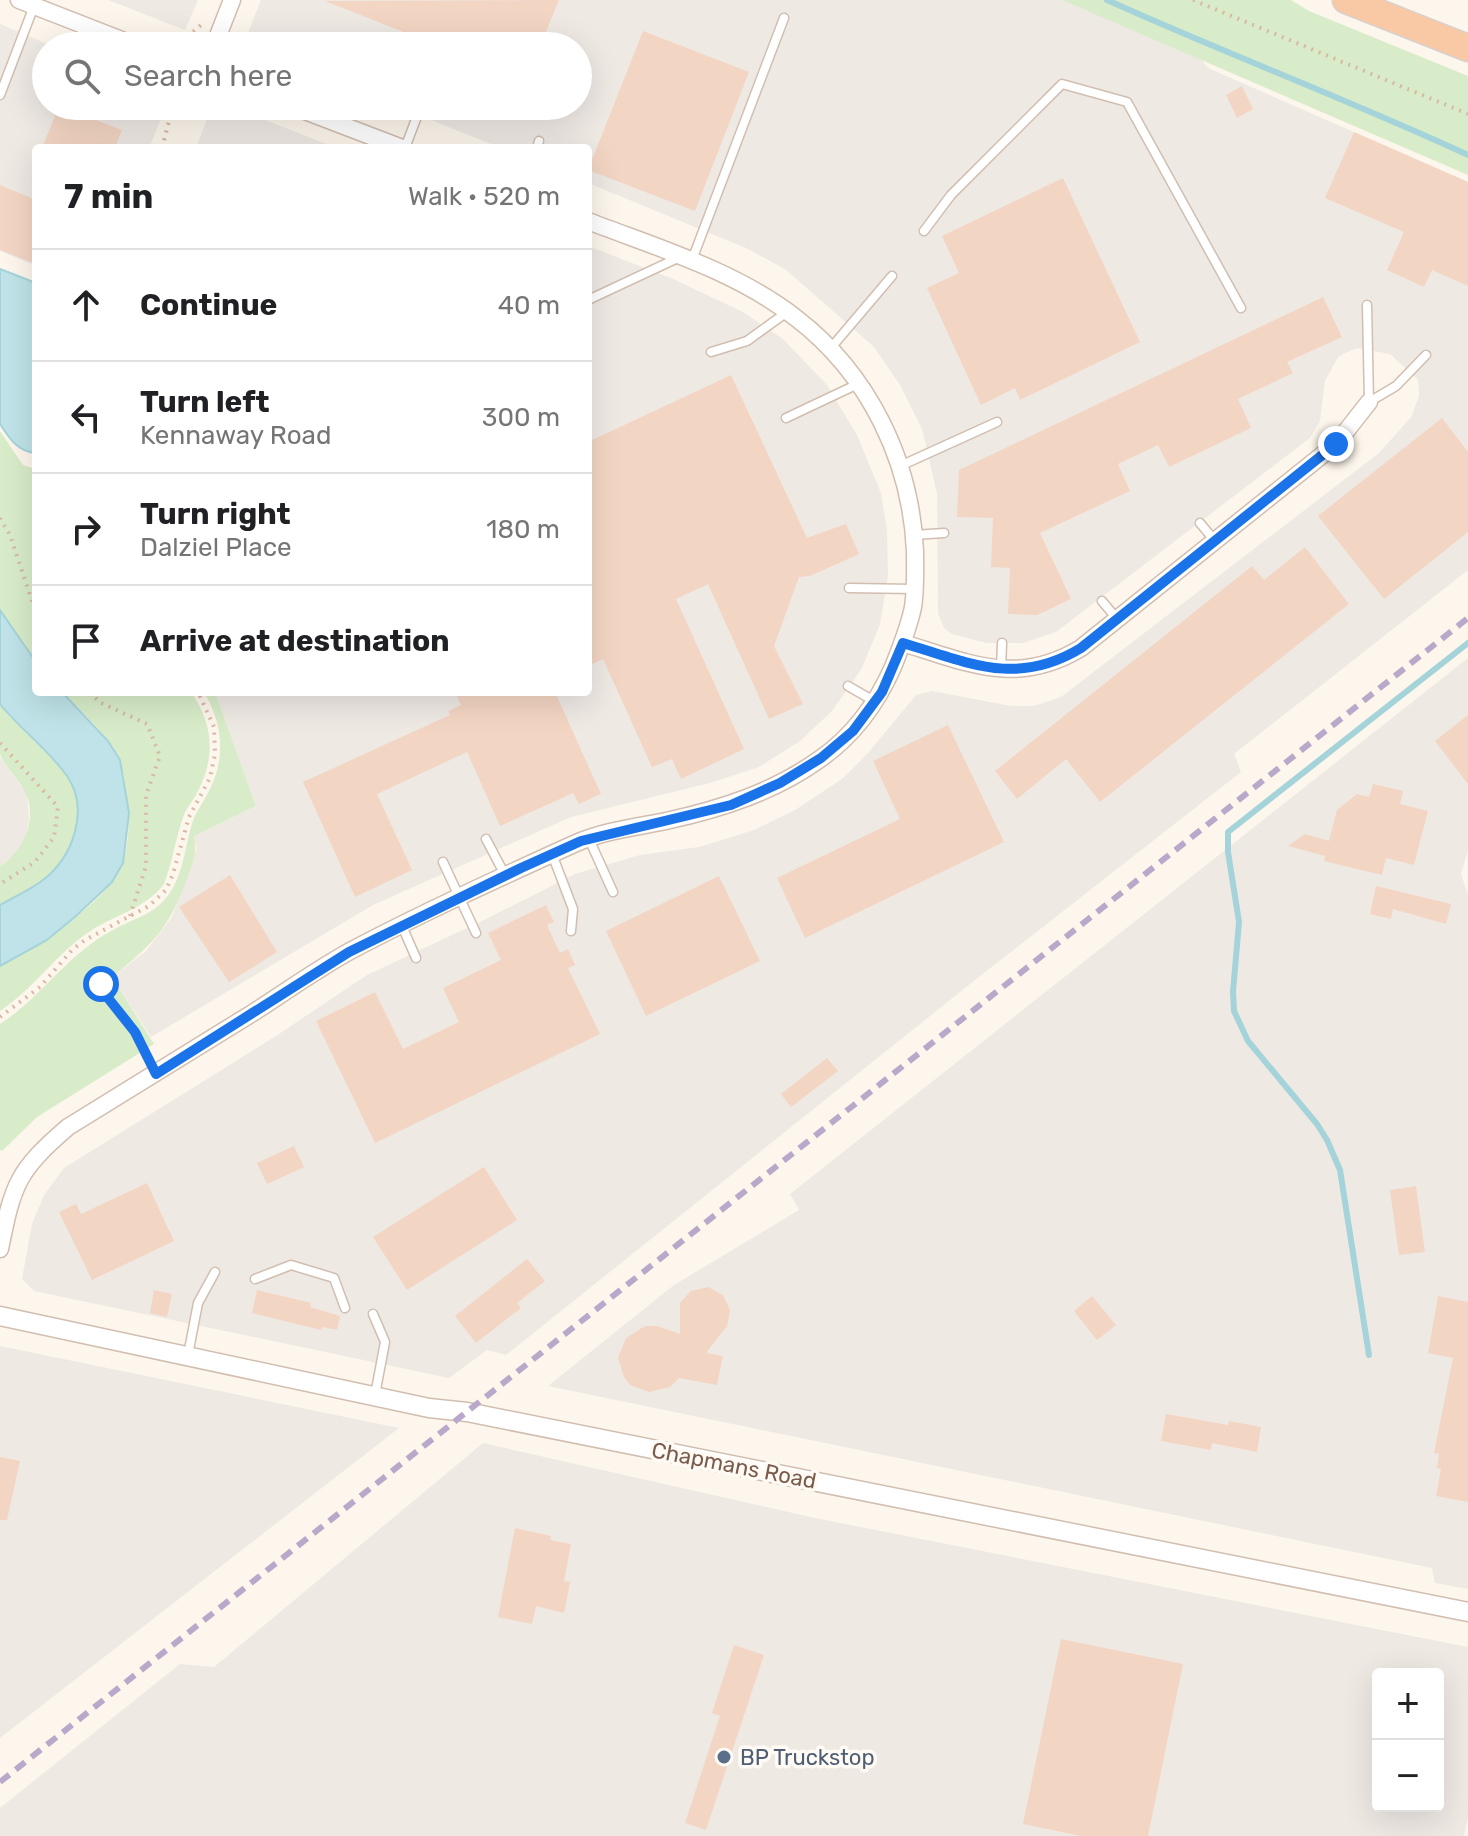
<!DOCTYPE html>
<html lang="en">
<head>
<meta charset="utf-8">
<style>
	body { margin:0; font-family:Rubik,sans-serif; background:#f2f2f2; color:#202124 }
	.controls { position:absolute; right:24px; bottom:24px; display:grid; overflow:hidden; border-radius:8px; box-shadow:0 8px 32px #0002 }
	.controls button { width:72px; height:72px; display:grid; place-items:center; padding:0; border:0; border-bottom:2px solid #e0e0e0; background:#fff; color:#202124; font:40px sans-serif }
	.stop { position:absolute; width:24px; height:24px; margin:-18px; border:6px solid #1a73e8; border-radius:50%; background:#fff }
	.stop.end { background:#1a73e8; border-color:#fff; box-shadow:0 2px 8px #0008 }
	.list { margin:0; padding:0; list-style:none }
	h2 { display:flex; justify-content:space-between; align-items:center; height:104px; margin:0; padding:0 32px; font-size:34px }
	h2 small { font-size:26px; font-weight:400; color:#757577 }
	.list li { display:grid; grid-template-columns:52px 1fr auto; gap:24px; align-items:center; box-sizing:border-box; height:112px; padding:0 32px; border-top:2px solid #e0e0e0 }
	.list b { display:block; font-size:30px; white-space:nowrap }
	.list p { margin:0; font-size:26px; white-space:nowrap; color:#757577 }
	.list em { font-size:26px; font-style:normal; color:#757577 }
	.icon { flex:none; width:44px; height:44px; fill:none; stroke:currentColor; stroke-width:2; stroke-linecap:round; stroke-linejoin:round }
	.map { position:relative; flex:none; width:1468px; height:1836px; overflow:hidden }
	.search { position:absolute; background:#fff; box-shadow:0 8px 32px #0002; left:32px; top:32px; width:560px; height:88px; display:flex; align-items:center; gap:20px; box-sizing:border-box; padding:0 28px; border-radius:44px; color:#757577; font-size:30px }
	.panel { position:absolute; background:#fff; box-shadow:0 8px 32px #0002; left:32px; top:144px; width:560px; height:552px; border-radius:8px }
	.map>svg:first-child { display:block }
	.industrial { fill:#efe9e4; fill-rule:evenodd }
	.green { fill:#d8ecc9 }
	.water { fill:#bfe3e8; stroke:#a5d3da; stroke-width:2 }
	.lines { fill:none; stroke-linecap:round; stroke-linejoin:round }
	.stream { stroke:#a5d3da; stroke-width:6 }
	.building { fill:#f3d5c3 }
	.service-casing { stroke:#d1beb0; stroke-width:11 }
	.minor-casing { stroke:#d1beb0; stroke-width:19 }
	.tertiary-casing { stroke:#d1beb0; stroke-width:21 }
	.trunk-casing { stroke:#dad1cd; stroke-width:29 }
	.path { stroke:#d9b8a5; stroke-width:4; stroke-dasharray:2 6; stroke-linecap:butt }
	.service { stroke:#fff; stroke-width:8 }
	.minor { stroke:#fff; stroke-width:16 }
	.tertiary { stroke:#fff; stroke-width:18 }
	.trunk { stroke:#f9c8a4; stroke-width:26 }
	.rail { stroke:#b9a8c9; stroke-width:6; stroke-dasharray:12 8; stroke-linecap:butt }
	.route { stroke:#1a73e8; stroke-width:10 }
	.service-dot { fill:#5c6f8a; stroke:#fffaf3; stroke-width:3 }
	.labels { text-anchor:middle; stroke-width:7; stroke-linejoin:round; paint-order:stroke }
	.street-label { font-size:22px; fill:#7a5c4d; stroke:#fffaf3 }
	.service-label { font-size:22px; fill:#4e5e75; stroke:#fffaf3; text-anchor:start }
</style>
</head>
<body>
<div class="map">
<svg width="1468" height="1836" viewBox="0 0 1468 1836">
	<rect width="100%" height="100%" fill="#fdf6ec"/>
	<!-- industrial -->
	<g class="industrial">
		<path d="M108,0H198L185,30Z"/>
		<path d="M261,0H1062L1199,56L1208,68L1468,182V570L1234,754L1241,772L975,980L506,1355L487,1350L449,1378L34,1291L22,1279L32,1224L44,1195L64,1168L276,1036L367,975L486,919L575,874L640,855L699,847L754,830L795,810L842,779L868,753L916,695L932,691L1011,706H1034L1061,697L1379,453L1411,417L1419,396L1418,380L1390,354L1357,348L1345,353L1338,357L1325,381L1320,421L1310,438L1056,632L1023,643H986L952,634L944,628L938,613L937,494L922,429L900,385L874,347L785,269L746,248L588,183V148H501L396,106H578V46H245L243,45Z"/>
		<path d="M0,24L52,46H46V106H166L149,148H36V266L0,251Z"/>
		<path d="M212,106H229L337,148H196Z"/>
		<path d="M588,246L671,278L743,312L783,339L827,385L857,435L881,493L887,530L888,576L880,624L862,668L832,711L800,741L759,767L710,783L571,817L373,905L151,1037L112,977L146,951L172,917L197,849L194,836L256,806L215,692H588Z"/>
		<path d="M1468,658V850L1461,874L1468,895V1589L1435,1583L1432,1568L548,1386L674,1285L799,1210L790,1194Z"/>
		<path d="M0,757L27,794L29,820L25,839L17,853L0,866Z"/>
		<path d="M0,1346L399,1428L0,1738Z"/>
		<path d="M483,1443L815,1518L1468,1647V1818L1464,1836H0V1808L180,1664L214,1667ZM1378,1674H1438V1806H1378Z"/>
	</g>
	<!-- green -->
	<g class="green">
		<path d="M1062,0H1291L1309,11L1468,76V175Z"/>
		<path d="M0,431L23,465L32,468L36,466V662L0,610Z"/>
		<path d="M62,692H191C213,724 216,756 198,791C195,798 189,805 185,812C176,835 173,861 164,884C146,908 117,914 92,930C57,952 35,988 0,1011V966C35,949 107,902 121,866C129,846 130,819 127,799C125,785 124,769 118,757C105,732 82,712 62,692Z"/>
		<path d="M204,692H215L256,806L194,836C198,853 193,862 187,878C170,928 152,945 112,977L154,1044L37,1117L2,1151L0,1150V1024C42,997 68,953 113,930C132,919 156,914 169,894C183,875 185,846 192,824C195,812 204,802 209,791C226,758 223,724 204,692Z"/>
		<path d="M0,704C20,729 48,749 67,776C90,809 73,858 43,880C30,890 14,897 0,905V866C24,852 39,816 24,790C19,780 2,763 0,754C0,739 0,720 0,704Z"/>
	</g>
	<!-- water -->
	<g class="water">
		<path d="M0,269L36,283L35,453C17,451 9,438 0,424Z"/>
		<path d="M0,610L36,662V692H62L108,741L120,760L129,813L123,863L112,882L76,916L47,940L0,966V905C14,897 30,890 43,880C73,858 90,809 67,776C48,749 20,729 0,704Z"/>
	</g>
	<g class="lines">
		<!-- stream -->
		<g class="stream">
			<path d="M1107,0C1227,54 1349,100 1468,155"/>
			<path d="M1369,1355L1340,1170L1327,1140L1317,1124L1248,1041L1234,1011L1233,992L1239,922L1228,852V832L1468,643"/>
		</g>
	</g>
	<!-- building -->
	<g class="building">
		<path d="M559,0L540,46H439L325,1Z"/>
		<path d="M643,31L749,72L695,211L588,170Z"/>
		<path d="M1242,86L1253,109L1237,118L1226,95Z"/>
		<path d="M59,106L122,130L115,148H42Z"/>
		<path d="M1354,132L1468,182V286L1432,270L1424,287L1387,270L1404,232L1325,198Z"/>
		<path d="M1063,178L1140,342L1020,400L1015,388L981,405L927,288L959,273L942,236Z"/>
		<path d="M0,185L36,200V264L0,250Z"/>
		<path d="M1323,297L1342,337L1287,362L1293,373L1238,399L1251,428L1169,467L1158,445L1118,464L1130,491L1040,533L1071,599L1037,615L1008,614L1010,568L991,567L993,518L957,517L959,470Z"/>
		<path d="M731,375L807,538L846,524L859,554L810,576L799,577L774,646L803,704L769,719L708,584L676,599L744,749L681,779L672,759L652,767L603,659L588,666V442Z"/>
		<path d="M1442,418L1468,452V532L1384,599L1318,516Z"/>
		<path d="M1305,547L1349,604L1100,802L1066,759L1017,799L995,771L1252,566L1264,580Z"/>
		<path d="M455,692H555L601,794L579,804L573,793L500,826L467,752L377,794L412,870L355,897L303,782L450,715L448,711L461,705Z"/>
		<path d="M1468,715V784L1435,741Z"/>
		<path d="M948,725L1004,842L805,938L777,878L900,819L873,761Z"/>
		<path d="M1373,784L1403,791L1400,804L1428,811L1414,865L1386,858L1382,875L1324,861L1325,856L1288,846L1305,834L1329,841L1337,810L1357,794L1369,797Z"/>
		<path d="M230,875L277,952L229,982L179,907Z"/>
		<path d="M719,876L760,961L646,1016L606,931Z"/>
		<path d="M1376,886L1451,904L1446,924L1393,909L1391,919L1370,914Z"/>
		<path d="M546,905L554,922L547,925L560,953L568,949L575,965L568,968L600,1034L375,1143L316,1021L375,992L403,1049L459,1022L443,988L501,960L488,933Z"/>
		<path d="M827,1058L838,1071L791,1107L781,1094Z"/>
		<path d="M294,1146L304,1167L267,1184L257,1163Z"/>
		<path d="M484,1167L517,1220L407,1290L373,1237Z"/>
		<path d="M147,1183L174,1241L92,1280L59,1212L76,1204L81,1214Z"/>
		<path d="M1416,1186L1425,1252L1399,1255L1390,1190Z"/>
		<path d="M527,1259L545,1281L517,1303L521,1308L476,1343L455,1316Z"/>
		<path d="M708,1287L723,1295L730,1310L727,1326L706,1353L723,1356L717,1385L679,1378L670,1387L649,1392L630,1385L624,1377L618,1358L626,1338L645,1326H657L680,1334V1303L691,1291Z"/>
		<path d="M154,1290L172,1294L167,1317L150,1313Z"/>
		<path d="M257,1290L311,1303L310,1307L340,1316L337,1330L322,1327L321,1330L252,1313Z"/>
		<path d="M1092,1296L1116,1325L1097,1340L1074,1311Z"/>
		<path d="M1438,1296L1468,1302V1502L1436,1496L1441,1469L1437,1468L1439,1454L1434,1453L1453,1358L1428,1353Z"/>
		<path d="M1166,1414L1228,1425L1229,1421L1261,1427L1257,1452L1212,1443L1211,1450L1161,1441Z"/>
		<path d="M0,1457L20,1461L7,1520H0Z"/>
		<path d="M515,1528L551,1536L550,1540L571,1544L564,1581L570,1582L564,1613L536,1606L532,1624L498,1617Z"/>
		<path d="M1061,1639L1183,1664L1148,1836H1081L1023,1824Z"/>
		<path d="M734,1645L764,1655L706,1830L685,1823L720,1716L712,1713Z"/>
	</g>
	<g class="lines">
		<defs>
			<g id="service">
				<path d="M0,95L34,6"/>
				<path d="M228,109L229,106"/>
				<path d="M405,148L421,106"/>
				<path d="M537,148L539,141"/>
				<path d="M924,231L951,195L1062,84L1127,102L1241,308"/>
				<path d="M692,260L784,18"/>
				<path d="M588,300L680,257"/>
				<path d="M1367,305L1369,402L1396,386L1426,355"/>
				<path d="M830,349L892,276"/>
				<path d="M711,352L747,341L787,312"/>
				<path d="M786,418L858,384"/>
				<path d="M900,466L997,422"/>
				<path d="M1200,523L1215,541"/>
				<path d="M914,535L944,533"/>
				<path d="M849,588L914,589"/>
				<path d="M1102,601L1117,619"/>
				<path d="M1001,669L1002,643"/>
				<path d="M848,686L874,701"/>
				<path d="M486,839L505,875"/>
				<path d="M589,839L613,892"/>
				<path d="M552,854L573,909L571,931"/>
				<path d="M443,862L476,933"/>
				<path d="M402,926L416,958"/>
				<path d="M255,1279L291,1265L334,1278L345,1308"/>
				<path d="M373,1314L385,1342L375,1395"/>
				<path d="M188,1355L198,1303L215,1272"/>
			</g>
			<g id="minor">
				<path d="M19,0L137,46"/>
				<path d="M214,46L232,0"/>
				<path d="M292,106L402,148"/>
				<path d="M903,643C969,663 1017,687 1081,648L1336,444L1369,402"/>
				<path d="M0,1249C13,1184 17,1171 68,1127C129,1090 190,1052 251,1014C284,993 317,969 352,950C424,912 499,878 574,844C603,831 636,827 666,821C721,809 774,792 820,759C853,736 877,703 893,667C901,647 909,627 913,607C916,589 915,569 915,551C911,461 869,374 796,318C736,271 658,248 588,221"/>
			</g>
			<path id="tertiary" d="M0,1316L429,1408L467,1412L1468,1612"/>
			<path id="trunk" d="M1346,0L1468,48"/>
		</defs>
		<!-- service casing -->
		<use href="#service" class="service-casing"/>
		<!-- minor casing -->
		<use href="#minor" class="minor-casing"/>
		<!-- tertiary casing -->
		<use href="#tertiary" class="tertiary-casing"/>
		<!-- trunk casing -->
		<use href="#trunk" class="trunk-casing"/>
		<!-- path -->
		<g class="path">
			<path d="M1193,0L1468,114"/>
			<path d="M164,46L168,34L187,37L201,25"/>
			<path d="M162,148L173,106"/>
			<path d="M0,518L10,535L36,613"/>
			<path d="M90,692L99,702L147,724L160,756L146,795V866L130,916"/>
			<path d="M0,743L58,807L54,837L35,862L0,884"/>
			<path d="M101,984L108,998L135,1032L148,1058"/>
			<path d="M0,1017L40,987L72,950L85,940L149,906L166,890L173,874L189,817L210,778L215,754L214,727L198,692"/>
		</g>
		<!-- service -->
		<use href="#service" class="service"/>
		<!-- minor -->
		<use href="#minor" class="minor"/>
		<!-- tertiary -->
		<use href="#tertiary" class="tertiary"/>
		<!-- trunk -->
		<use href="#trunk" class="trunk"/>
		<!-- rail -->
		<path class="rail" d="M0,1782L1468,618"/>
	</g>
	<g class="lines">
		<!-- route -->
		<path class="route" d="M101,984L108,998L135,1032L156,1074L349,952L521,868L581,841L731,805L780,783L821,758L853,731L882,692L903,643C969,663 1017,687 1081,648L1336,444"/>
	</g>
	<!-- markers -->
	<circle class="service-dot" cx="724" cy="1757" r="8"/>
	<g class="labels">
		<!-- street labels -->
		<g class="street-label">
			<text transform="translate(734 1465) rotate(11)" y="8">Chapmans Road</text>
		</g>
		<!-- service labels -->
		<g class="service-label">
			<text x="740" y="1765">BP Truckstop</text>
		</g>
	</g>
</svg>
<div class="controls">
<button>+</button>
<button>−</button>
</div>
<div class="stop" style="left:101px;top:984px"></div>
<div class="stop end" style="left:1336px;top:444px"></div>
<div class="search"><svg class="icon" aria-label="search" viewBox="0 0 24 24"><circle cx="10" cy="10" r="6"/><path d="M15 15l6 6"/></svg>Search here</div>
<section class="panel">
<h2>7 min<small>Walk · 520 m</small></h2>
<ul class="list">
<li><svg class="icon" aria-label="ahead" viewBox="0 0 24 24"><path d="M12 20V5M6 11l6-6 6 6"/></svg><div><b>Continue</b></div><em>40 m</em></li>
<li><svg class="icon" aria-label="left" viewBox="0 0 24 24"><path d="M17 20v-9H6M10 6l-5 5 5 5"/></svg><div><b>Turn left</b><p>Kennaway Road</p></div><em>300 m</em></li>
<li><svg class="icon" aria-label="right" viewBox="0 0 24 24"><path d="M7 20v-9h11M14 6l5 5-5 5"/></svg><div><b>Turn right</b><p>Dalziel Place</p></div><em>180 m</em></li>
<li><svg class="icon" aria-label="arrive" viewBox="0 0 24 24"><path d="M6 21V4h12l-3 4 3 4H6"/></svg><div><b>Arrive at destination</b></div></li>
</ul>
</section>
</div>
</body>
</html>
